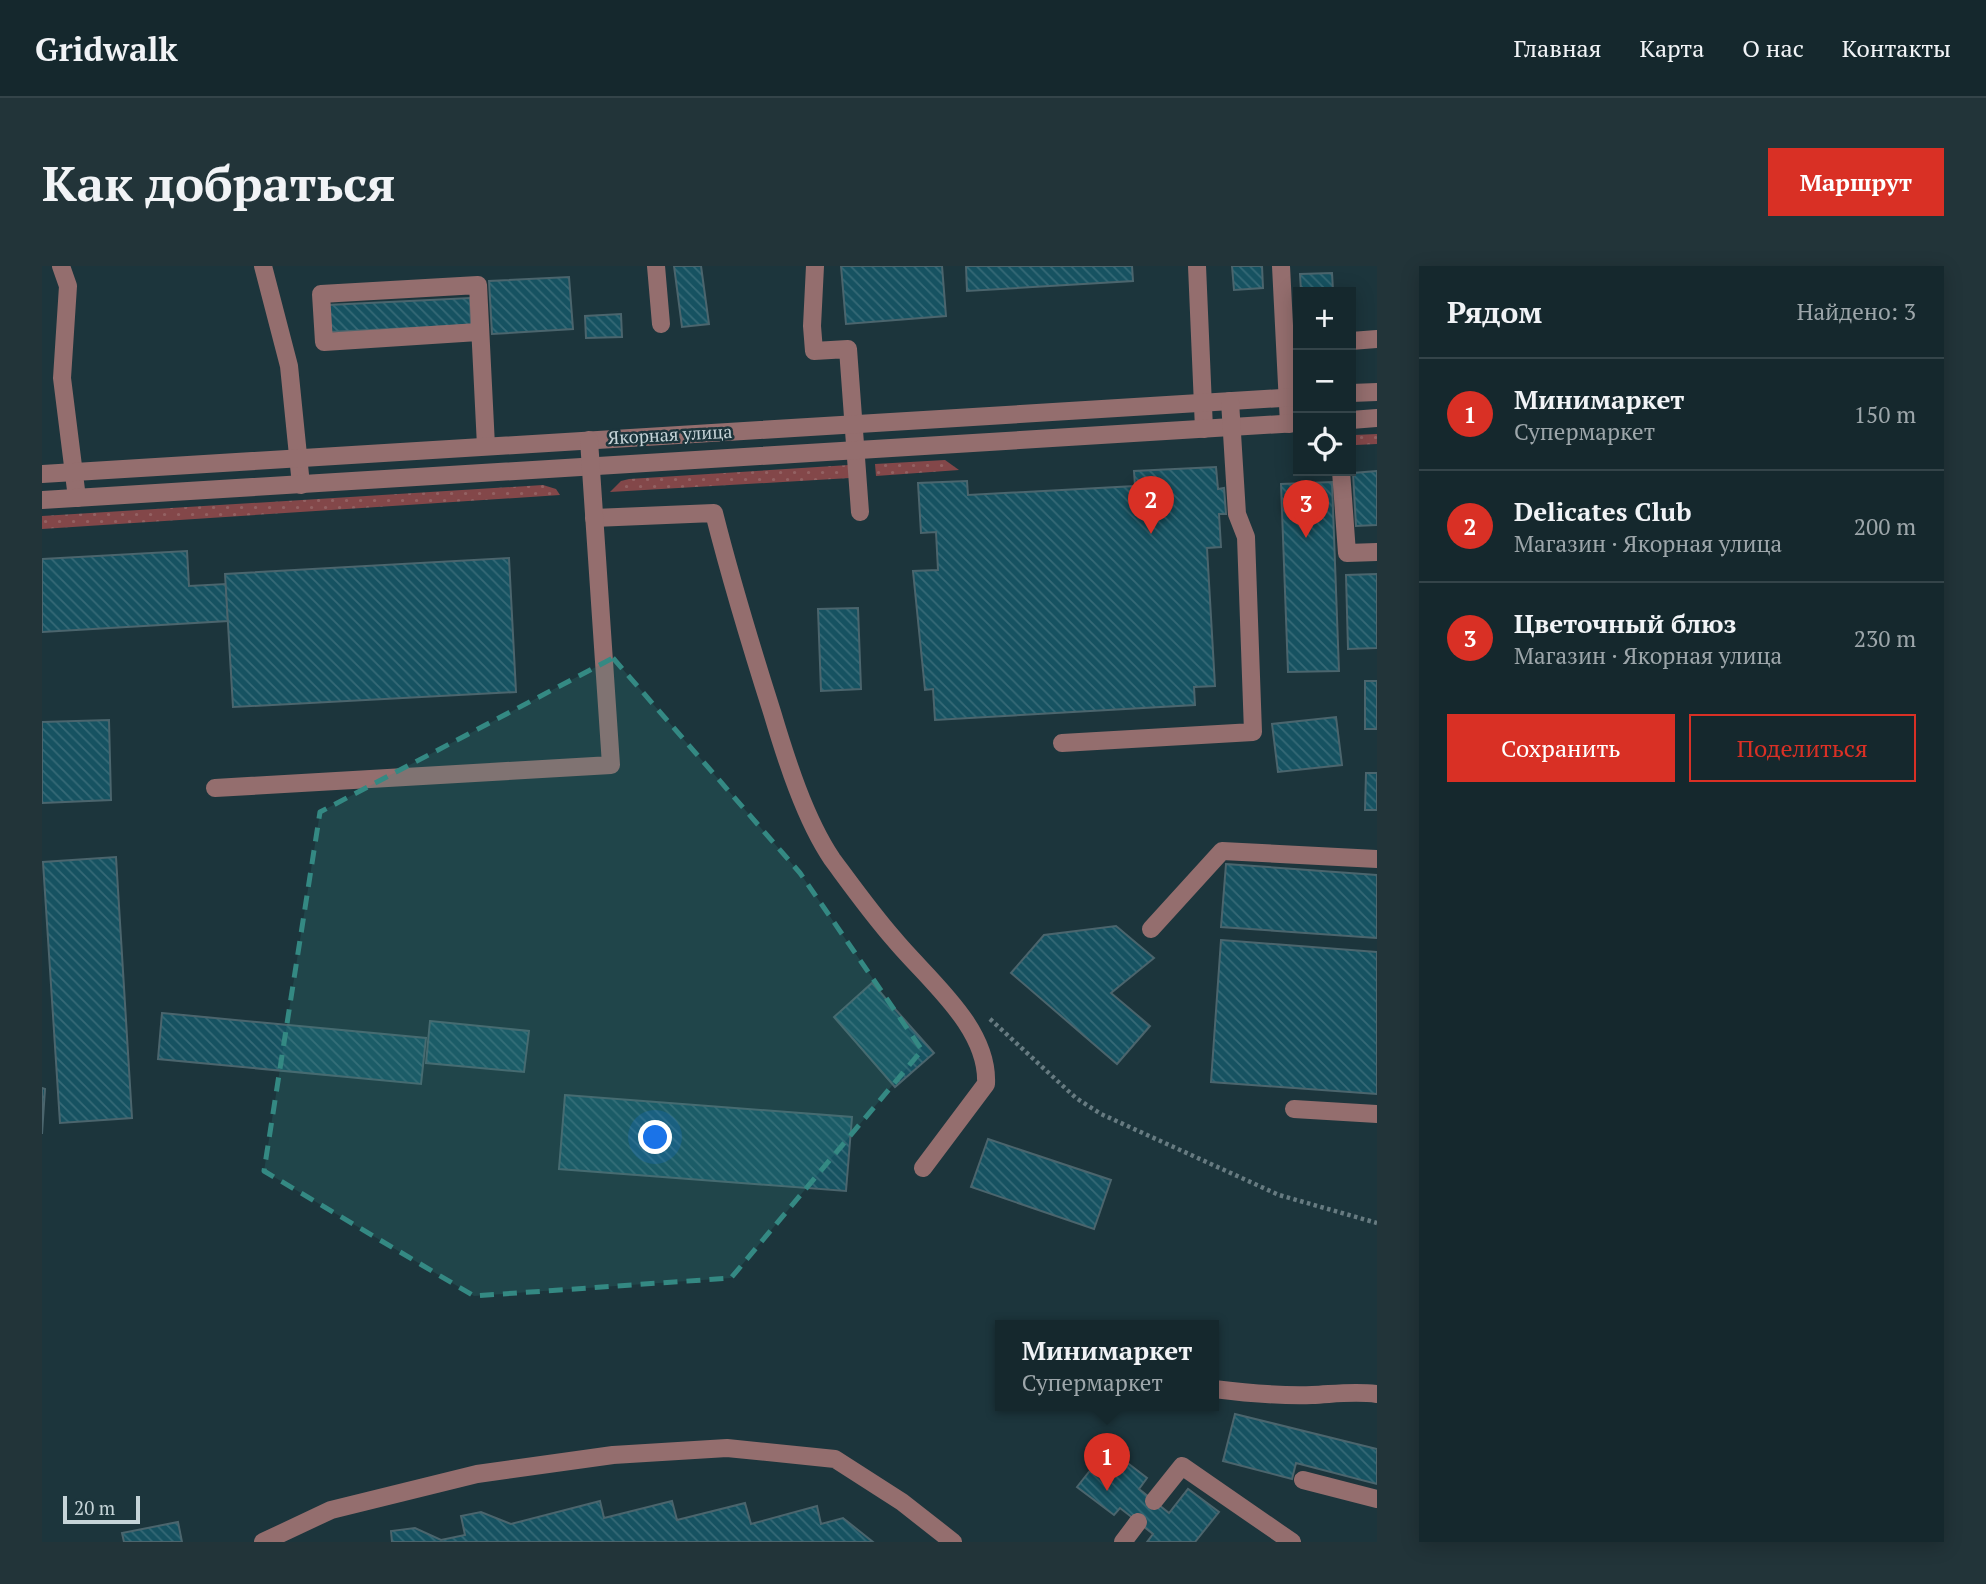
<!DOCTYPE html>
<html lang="ru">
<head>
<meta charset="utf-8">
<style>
	body { margin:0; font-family:"PT Serif",serif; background:#223439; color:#f1f3f6 }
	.controls { position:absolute; right:21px; top:21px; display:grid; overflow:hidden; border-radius:0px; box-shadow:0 4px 18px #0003 }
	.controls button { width:63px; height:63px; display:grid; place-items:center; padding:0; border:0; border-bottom:2px solid #344449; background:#15282d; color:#f1f3f6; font:35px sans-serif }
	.scale { position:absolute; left:21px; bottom:18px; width:77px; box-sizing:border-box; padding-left:7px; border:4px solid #c6d4d8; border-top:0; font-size:19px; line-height:24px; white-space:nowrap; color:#c6d4d8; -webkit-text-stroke:5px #1c353c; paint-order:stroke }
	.you { position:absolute; left:614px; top:872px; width:24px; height:24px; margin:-18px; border:5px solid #fff; border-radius:50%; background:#1a73e8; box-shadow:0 0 0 10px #1a73e833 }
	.badge { display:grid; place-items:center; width:46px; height:46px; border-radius:50%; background:#d93025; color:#fff; font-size:23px; font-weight:700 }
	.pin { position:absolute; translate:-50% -58px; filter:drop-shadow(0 2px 4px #0008) }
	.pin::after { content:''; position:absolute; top:37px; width:24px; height:21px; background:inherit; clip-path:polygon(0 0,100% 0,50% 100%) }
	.popup { position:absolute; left:953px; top:1054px; width:224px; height:91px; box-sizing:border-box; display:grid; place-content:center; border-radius:0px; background:#15282d; filter:drop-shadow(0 2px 5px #0005); font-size:23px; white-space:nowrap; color:#9da6aa }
	.popup b { font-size:26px; color:#f1f3f6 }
	.popup::after { content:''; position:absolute; left:50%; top:100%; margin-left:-14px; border:14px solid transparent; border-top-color:#15282d }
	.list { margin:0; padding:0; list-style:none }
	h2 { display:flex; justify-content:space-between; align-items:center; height:91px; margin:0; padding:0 28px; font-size:30px }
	h2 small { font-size:23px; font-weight:400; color:#9da6aa }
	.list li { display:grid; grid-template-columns:46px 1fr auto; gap:21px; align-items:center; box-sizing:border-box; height:112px; padding:0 28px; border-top:2px solid #344449 }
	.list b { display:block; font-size:26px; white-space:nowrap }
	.list p { margin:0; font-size:23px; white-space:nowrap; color:#9da6aa }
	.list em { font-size:23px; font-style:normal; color:#9da6aa }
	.actions { display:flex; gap:14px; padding:21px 28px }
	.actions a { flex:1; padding:16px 0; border:2px solid #d93025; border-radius:0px; text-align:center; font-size:24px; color:#d93025 }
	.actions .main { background:#d93025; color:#fff }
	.icon { flex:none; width:38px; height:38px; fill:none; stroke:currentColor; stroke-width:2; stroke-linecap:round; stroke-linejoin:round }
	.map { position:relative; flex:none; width:1335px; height:1276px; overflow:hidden; border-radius:0px }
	header { display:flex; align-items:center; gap:42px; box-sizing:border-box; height:98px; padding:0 35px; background:#15282d; border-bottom:2px solid #344449 }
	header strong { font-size:33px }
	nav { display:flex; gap:38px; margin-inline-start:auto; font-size:24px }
	.intro { display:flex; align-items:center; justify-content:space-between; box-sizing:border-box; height:168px; padding:0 42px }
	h1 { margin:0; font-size:49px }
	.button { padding:18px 32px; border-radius:0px; background:#d93025; color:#fff; font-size:24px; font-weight:700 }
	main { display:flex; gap:42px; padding:0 42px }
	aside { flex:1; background:#15282d; border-radius:0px; box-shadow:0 4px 18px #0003 }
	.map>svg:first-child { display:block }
	.grass { fill:url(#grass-dots) }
	.building { fill:url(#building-back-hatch); stroke:#4b656d; stroke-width:2 }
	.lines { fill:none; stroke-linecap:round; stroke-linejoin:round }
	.path { stroke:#677b81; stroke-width:4.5; stroke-dasharray:3.5 3.5; stroke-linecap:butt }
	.minor { stroke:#946e6e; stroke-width:18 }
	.marked { fill:#348983; fill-opacity:0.2; stroke:#348983; stroke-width:5; stroke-dasharray:14 9; stroke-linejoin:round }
	.labels { text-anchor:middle; stroke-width:5; stroke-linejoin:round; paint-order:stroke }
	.street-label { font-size:18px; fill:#c6d4d8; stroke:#1c353c }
</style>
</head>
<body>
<header>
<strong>Gridwalk</strong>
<nav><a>Главная</a><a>Карта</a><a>О нас</a><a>Контакты</a></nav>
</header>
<div class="intro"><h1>Как добраться</h1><a class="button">Маршрут</a></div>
<main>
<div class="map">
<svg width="1335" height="1276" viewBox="0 0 1335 1276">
	<defs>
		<pattern id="grass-dots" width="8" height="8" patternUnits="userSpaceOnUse" patternTransform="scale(1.75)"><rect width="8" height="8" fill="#834749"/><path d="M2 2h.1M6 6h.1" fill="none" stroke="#936162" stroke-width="1.8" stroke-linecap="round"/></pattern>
		<pattern id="building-back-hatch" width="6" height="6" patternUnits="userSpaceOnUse" patternTransform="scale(1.75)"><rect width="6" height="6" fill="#165261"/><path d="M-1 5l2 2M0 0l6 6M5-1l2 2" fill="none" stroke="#366a77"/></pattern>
	</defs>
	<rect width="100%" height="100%" fill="#1c353c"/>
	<!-- grass -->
	<g class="grass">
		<path d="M1335,168V178L1313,179L1312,169Z"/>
		<path d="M903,194L917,204L834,210L833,198Z"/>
		<path d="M807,199L808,212L568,226L579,215L587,213Z"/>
		<path d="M501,219L514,223L518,229L0,263V250Z"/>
	</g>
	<!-- building -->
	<g class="building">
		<path d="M632,0H659L667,58L640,61Z"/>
		<path d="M799,0H900L904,50L804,58Z"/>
		<path d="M924,0H1090L1091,15L925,25Z"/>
		<path d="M1190,0H1220L1221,22L1192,24Z"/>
		<path d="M1290,7L1291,24L1259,26L1258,8Z"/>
		<path d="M527,11L531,63L450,68L447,15Z"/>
		<path d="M428,32L429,59L287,66L286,39Z"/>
		<path d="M579,48L580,71L544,72L543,50Z"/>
		<path d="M1174,201L1176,223L1182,222L1184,248H1177L1179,281L1165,282L1173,420L1152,421L1153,439L893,454L891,423L883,424L871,305L896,304L894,266L879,267L876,217L925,215L926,229L1093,220L1092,205Z"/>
		<path d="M1335,205V259L1314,260L1311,207Z"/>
		<path d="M1290,216L1297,405L1246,406L1239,218Z"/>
		<path d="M145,285L147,320L184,318L186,355L0,366V293Z"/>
		<path d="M467,292L474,426L191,441L183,308Z"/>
		<path d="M1335,308V382L1306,383L1304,309Z"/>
		<path d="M816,342L819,423L779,425L776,343Z"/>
		<rect x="1323" y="415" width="12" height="48"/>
		<path d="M1294,451L1300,499L1236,506L1230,458Z"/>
		<path d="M67,454L69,534L0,537V456Z"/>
		<path d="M1324,507H1335V544H1323Z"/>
		<path d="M74,591L90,852L18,857L1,596Z"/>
		<path d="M1184,598L1335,609V672L1179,661Z"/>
		<path d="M1074,660L1112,692L1069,727L1108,760L1075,798L969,707L1002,669Z"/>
		<path d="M1179,674L1335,686V828L1169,816Z"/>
		<path d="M830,717L892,787L853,821L792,751Z"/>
		<path d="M120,747L384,772L379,818L116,793Z"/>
		<path d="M388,755L487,765L482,806L384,797Z"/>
		<path d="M0,822L3,823L0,868Z"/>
		<path d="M523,829L810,851L804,925L517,903Z"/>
		<path d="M946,873L1069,914L1052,963L929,921Z"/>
		<path d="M1193,1148L1335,1183V1218L1254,1197L1250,1213L1181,1195Z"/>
		<path d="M1066,1182L1105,1212L1097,1223L1127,1247L1146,1223L1177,1246L1153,1276H1105L1111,1268L1096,1256L1078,1242L1072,1249L1035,1221Z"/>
		<path d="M558,1235L562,1252L630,1235L635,1254L703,1237L709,1258L775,1240L779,1258L801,1252L831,1276H350L349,1265L373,1262L399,1274L423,1269L419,1250L439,1246L469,1258Z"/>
		<path d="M136,1256L140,1276H82L80,1267Z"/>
	</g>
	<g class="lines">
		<!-- path -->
		<path class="path" d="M948,753L1034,832L1059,848L1237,929L1335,957"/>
		<!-- minor -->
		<g class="minor">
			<path d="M19,0L26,20L20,112L35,232"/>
			<path d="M221,0L247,100L259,219"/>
			<path d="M614,0L619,58"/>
			<path d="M773,0L770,60L772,85L806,83L818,246"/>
			<path d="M1155,0L1162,163"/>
			<path d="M1239,0L1247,158"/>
			<path d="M436,66L282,76L279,28L436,19L444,180"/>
			<path d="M1309,75L1335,73"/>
			<path d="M1309,127L1335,126"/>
			<path d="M1309,154L1335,152"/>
			<path d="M1299,205L1305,287L1335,286"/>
			<path d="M0,208L1256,131"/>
			<path d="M0,234L1256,157"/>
			<path d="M552,252L672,247C689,314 709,380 730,446C744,493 763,553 790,593C810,620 830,648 852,673C885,713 947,761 944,818L881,902"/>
			<path d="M1020,477L1211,466L1204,271L1195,248L1188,135"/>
			<path d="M173,522L569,499L547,174"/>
			<path d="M1109,663L1180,585L1335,593"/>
			<path d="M1252,843L1335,848"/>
			<path d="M1172,1123C1204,1127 1237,1130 1270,1129C1292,1128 1312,1125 1335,1128"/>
			<path d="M1261,1214L1335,1233"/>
			<path d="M1112,1235L1140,1200L1250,1276"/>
			<path d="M221,1276L289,1244L435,1208L571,1189L685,1182L793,1193L860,1236L911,1276"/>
			<path d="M1081,1276L1096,1256"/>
		</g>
	</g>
	<!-- marked area -->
	<path class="marked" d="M571,392L758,607L880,784L689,1012L432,1030L222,905L278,546Z"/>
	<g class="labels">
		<!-- street labels -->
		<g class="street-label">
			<text transform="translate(628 169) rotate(-3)" y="6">Якорная улица</text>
		</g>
	</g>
</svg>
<div class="controls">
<button>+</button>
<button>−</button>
<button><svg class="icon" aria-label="locate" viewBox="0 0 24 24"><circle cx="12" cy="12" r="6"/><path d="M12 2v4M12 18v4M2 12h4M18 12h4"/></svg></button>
</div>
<div class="scale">20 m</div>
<div class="you"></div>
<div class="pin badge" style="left:1065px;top:1225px">1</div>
<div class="popup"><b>Минимаркет</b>Супермаркет</div>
<div class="pin badge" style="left:1109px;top:268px">2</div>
<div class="pin badge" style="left:1264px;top:272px">3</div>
</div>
<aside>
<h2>Рядом<small>Найдено: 3</small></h2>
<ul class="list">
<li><span class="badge">1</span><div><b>Минимаркет</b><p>Супермаркет</p></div><em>150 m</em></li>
<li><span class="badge">2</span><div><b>Delicates Club</b><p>Магазин · Якорная улица</p></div><em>200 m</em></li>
<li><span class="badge">3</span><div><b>Цветочный блюз</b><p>Магазин · Якорная улица</p></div><em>230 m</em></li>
</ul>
<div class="actions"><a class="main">Сохранить</a><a>Поделиться</a></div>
</aside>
</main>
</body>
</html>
